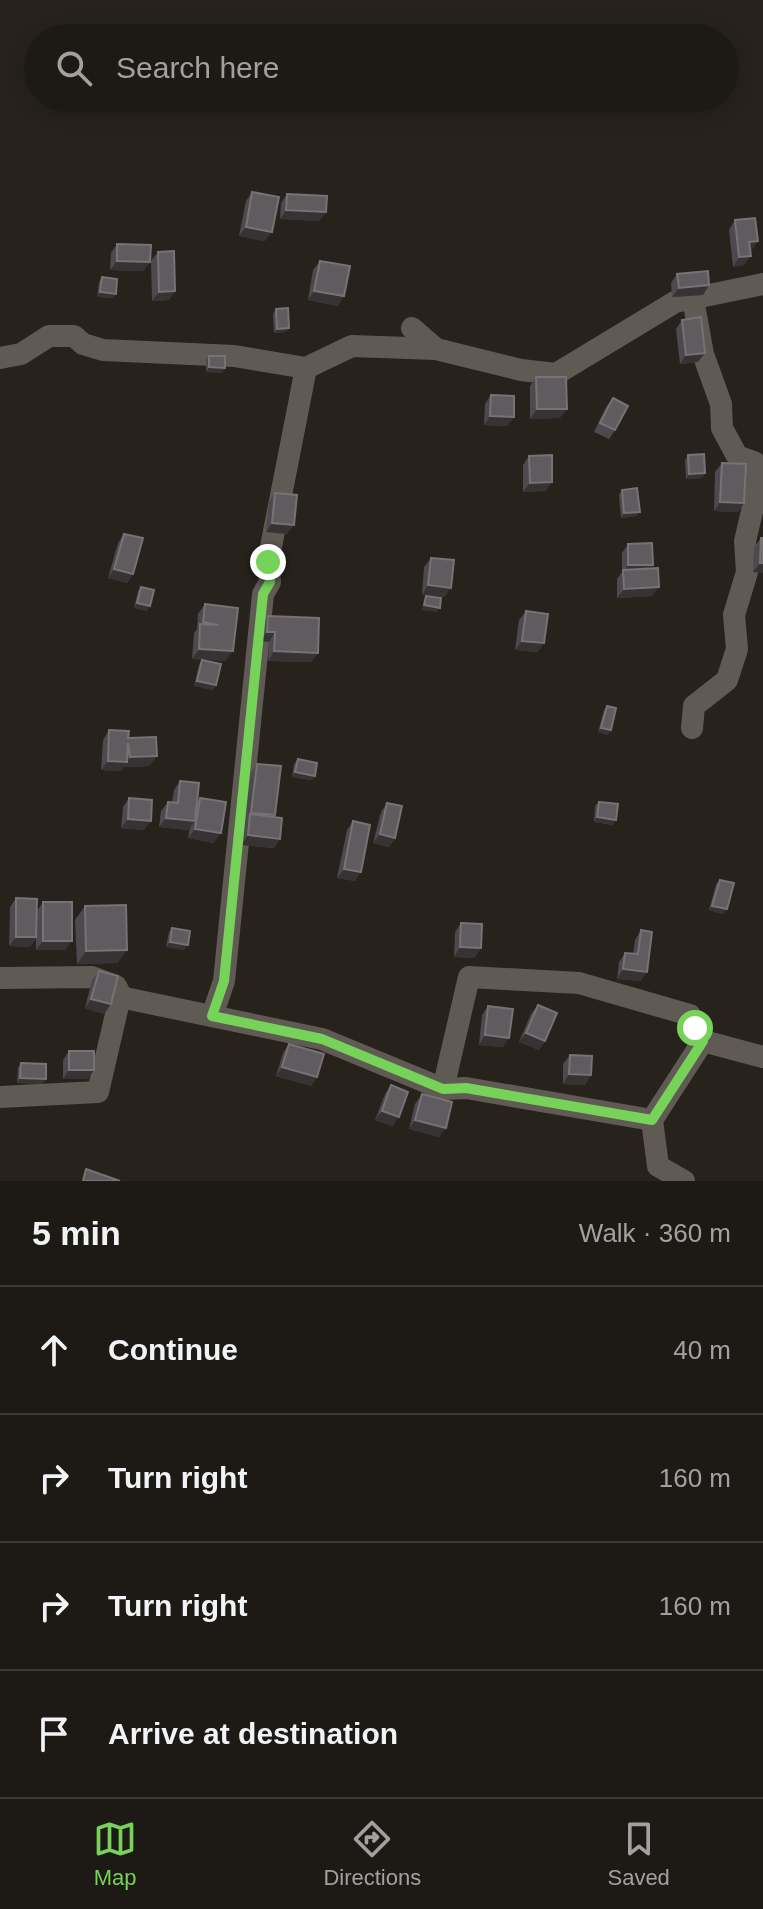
<!DOCTYPE html>
<html lang="en">
<head>
<meta charset="utf-8">
<style>
	body { margin:0; font-family:Helvetica,sans-serif; background:#2a2722; color:#f1f3f6 }
	.stop { position:absolute; width:24px; height:24px; margin:-18px; border:6px solid #77d259; border-radius:50%; background:#fff }
	.stop.end { background:#77d259; border-color:#fff; box-shadow:0 2px 8px #0008 }
	.list { margin:0; padding:0; list-style:none }
	h2 { display:flex; justify-content:space-between; align-items:center; height:104px; margin:0; padding:0 32px; font-size:34px }
	h2 small { font-size:26px; font-weight:400; color:#a0a1a0 }
	.list li { display:grid; grid-template-columns:52px 1fr auto; gap:24px; align-items:center; box-sizing:border-box; height:128px; padding:0 32px; border-top:2px solid #3b3834 }
	.list b { display:block; font-size:30px; white-space:nowrap }
	.list em { font-size:26px; font-style:normal; color:#a0a1a0 }
	.icon { flex:none; width:44px; height:44px; fill:none; stroke:currentColor; stroke-width:2; stroke-linecap:round; stroke-linejoin:round }
	.map { position:relative; flex:none; width:763px; height:1181px; overflow:hidden }
	.search { position:absolute; background:#1d1a15; box-shadow:0 4px 20px #0003; left:24px; right:24px; top:24px; height:88px; display:flex; align-items:center; gap:20px; box-sizing:border-box; padding:0 28px; border-radius:44px; color:#a0a1a0; font-size:30px }
	.sheet { height:616px; background:#1d1a15 }
	nav { display:flex; justify-content:space-around; align-items:center; box-sizing:border-box; height:112px; border-top:2px solid #3b3834; background:#1d1a15; font-size:22px; color:#a0a1a0 }
	nav a { display:grid; justify-items:center; gap:4px }
	nav .on { color:#77d259 }
	.map>svg:first-child { display:block }
	.lines { fill:none; stroke-linecap:round; stroke-linejoin:round }
	.street { stroke:#5f5a54; stroke-width:22 }
	.wall { fill:#4d494f }
	.shaded-wall { fill:#373233 }
	.building { fill:#5f5b5f; stroke:#767275; stroke-width:2 }
	.route { stroke:#77d259; stroke-width:10 }
</style>
</head>
<body>
<div class="map">
<svg width="763" height="1181" viewBox="0 0 763 1181">
	<rect width="100%" height="100%" fill="#27221c"/>
	<g class="lines">
		<!-- street -->
		<g class="street">
			<path d="M412,328L436,349L521,370L556,374L675,302L763,284"/>
			<path d="M0,358L21,354L49,336H74L83,344L103,350L234,356L306,368L352,346L436,349"/>
			<path d="M692,728L694,706L727,680L737,649L734,615L747,572L745,541L753,507L754,462L737,456L722,428L721,404L703,354L693,299"/>
			<path d="M0,978L92,977L116,986L119,992"/>
			<path d="M212,1016L224,981L263,594L270,582L268,562L306,368"/>
			<path d="M443,1089L466,1088L652,1120"/>
			<path d="M0,1097L98,1092L120,997L322,1039L443,1089L469,977L579,983L690,1015L703,1041L763,1057"/>
			<path d="M684,1181L658,1166L652,1120L703,1041"/>
		</g>
	</g>
	<!-- wall -->
	<g class="wall">
		<path d="M252,192L265,241L239,236L246,201Z"/>
		<path d="M287,194L326,212L319,221L280,219L281,203Z"/>
		<path d="M735,220L758,241L750,250L744,265L733,267L729,230Z"/>
		<path d="M117,244L150,262L143,271L110,270L111,253Z"/>
		<path d="M158,252L175,291L169,300L152,301L151,261Z"/>
		<path d="M320,261L338,306L308,300L313,270Z"/>
		<path d="M677,274L709,285L703,295L672,297L671,283Z"/>
		<path d="M102,277L116,294L112,298L97,297L99,282Z"/>
		<path d="M276,309L286,332L274,333L273,314Z"/>
		<path d="M682,320L705,353L698,362L680,364L676,329Z"/>
		<path d="M209,356L225,368L222,373L206,372V360Z"/>
		<path d="M536,377L560,418L530,419V386Z"/>
		<path d="M491,395L514,417L507,426L484,425L485,404Z"/>
		<path d="M613,398L615,430L609,439L594,432L606,407Z"/>
		<path d="M688,455L705,473L702,478L686,479L685,460Z"/>
		<path d="M529,456L546,491L523,492V465Z"/>
		<path d="M722,463L744,503L738,512L714,511L715,472Z"/>
		<path d="M622,490L637,516L621,518L619,495Z"/>
		<path d="M275,493L287,534L266,532L269,502Z"/>
		<path d="M124,534L133,574L127,583L108,578L118,543Z"/>
		<path d="M761,538H763V573L753,572L754,547Z"/>
		<path d="M628,544L653,565L650,569L652,596L617,598V579L622,572V553Z"/>
		<path d="M431,558L445,597L422,595L424,567Z"/>
		<path d="M141,587L150,606L147,611L134,608L138,591Z"/>
		<path d="M205,604L226,661L192,659L194,633L197,629L198,614Z"/>
		<path d="M526,611L538,652L515,650L519,620Z"/>
		<path d="M268,616L318,653L311,662L268,661L269,642L261,641V625Z"/>
		<path d="M202,660L216,685L213,690L194,686L199,665Z"/>
		<path d="M607,706L608,735L598,732L604,710Z"/>
		<path d="M109,730L128,738L150,766L124,767L120,771L101,770L103,740Z"/>
		<path d="M298,759L312,780L292,777L294,764Z"/>
		<path d="M257,764L274,817V848L241,845L251,773Z"/>
		<path d="M180,781L197,802L200,798L214,843L188,838L190,827L188,830L159,827L161,811L168,802H172L174,790Z"/>
		<path d="M129,798L144,830L121,828L123,807Z"/>
		<path d="M599,802L613,825L594,822L595,806Z"/>
		<path d="M387,803L395,838L389,847L373,843L381,812Z"/>
		<path d="M353,821L355,881L337,878L347,830Z"/>
		<path d="M720,880L727,909L723,914L709,910L716,884Z"/>
		<path d="M16,898L37,911L43,902L65,950H36V938L30,947L9,946L10,907Z"/>
		<path d="M85,906L127,950L117,963L77,964L75,920Z"/>
		<path d="M461,923L481,948L474,958L454,957L455,932Z"/>
		<path d="M172,928L184,950L166,947L169,932Z"/>
		<path d="M641,930V981L617,979L619,962L625,953L633,954L635,940Z"/>
		<path d="M99,971L104,1014L85,1008L92,980Z"/>
		<path d="M538,1005L545,1041L539,1050L519,1042L531,1014Z"/>
		<path d="M488,1006L503,1047L479,1045L482,1015Z"/>
		<path d="M289,1044L317,1077L311,1086L276,1076L283,1053Z"/>
		<path d="M69,1051L88,1079H63V1060Z"/>
		<path d="M570,1055L591,1075L585,1085L563,1084V1064Z"/>
		<path d="M21,1063L43,1084L17,1083L18,1068Z"/>
		<path d="M391,1085L393,1126L375,1120L385,1094Z"/>
		<path d="M422,1094L439,1137L409,1129L415,1104Z"/>
	</g>
	<!-- shaded-wall -->
	<g class="shaded-wall">
		<path d="M286,210L326,212L319,221L280,219Z"/>
		<path d="M246,227L272,232L265,241L239,236Z"/>
		<path d="M758,241L752,250L743,251L749,242Z"/>
		<path d="M751,256L744,265L733,267L739,257Z"/>
		<path d="M117,261L150,262L143,271L110,270Z"/>
		<path d="M709,285L703,295L672,297L679,288Z"/>
		<path d="M175,291L169,300L152,301L159,292Z"/>
		<path d="M314,291L344,296L338,306L308,300Z"/>
		<path d="M100,292L116,294L112,298L97,297Z"/>
		<path d="M289,328L286,332L274,333L277,329Z"/>
		<path d="M705,353L698,362L680,364L686,355Z"/>
		<path d="M209,367L225,368L222,373L206,372Z"/>
		<path d="M537,409H567L560,418L530,419Z"/>
		<path d="M490,416L514,417L507,426L484,425Z"/>
		<path d="M705,473L702,478L686,479L689,474Z"/>
		<path d="M552,482L546,491L523,492L530,483Z"/>
		<path d="M720,502L744,503L738,512L714,511Z"/>
		<path d="M640,512L637,516L621,518L624,513Z"/>
		<path d="M272,523L294,525L287,534L266,532Z"/>
		<path d="M760,563H763V573L753,572Z"/>
		<path d="M628,565H653L646,574L623,573Z"/>
		<path d="M114,569L133,574L127,583L108,578Z"/>
		<path d="M428,585L451,588L445,597L422,595Z"/>
		<path d="M659,587L652,596L617,598L624,589Z"/>
		<path d="M137,603L150,606L147,611L134,608Z"/>
		<path d="M424,605L440,608L436,612L421,610Z"/>
		<path d="M267,632H275L269,642L261,641Z"/>
		<path d="M522,641L544,643L538,652L515,650Z"/>
		<path d="M199,649L233,651L226,661L192,659Z"/>
		<path d="M274,651L318,653L311,662L268,661Z"/>
		<path d="M197,681L216,685L213,690L194,686Z"/>
		<path d="M601,728L611,730L608,735L598,732Z"/>
		<path d="M157,756L150,766L124,767L120,771L101,770L108,761L126,762L130,757Z"/>
		<path d="M295,772L315,776L312,780L292,777Z"/>
		<path d="M597,817L616,820L613,825L594,822Z"/>
		<path d="M166,818L195,821L188,830L159,827Z"/>
		<path d="M128,819L151,821L144,830L121,828Z"/>
		<path d="M195,829L221,833L214,843L188,838Z"/>
		<path d="M380,834L395,838L389,847L373,843Z"/>
		<path d="M248,835L280,839L274,848L241,845Z"/>
		<path d="M344,869L361,872L355,881L337,878Z"/>
		<path d="M712,906L727,909L723,914L709,910Z"/>
		<path d="M16,937H36L30,947L9,946Z"/>
		<path d="M43,941H72L65,950H36Z"/>
		<path d="M170,942L188,945L184,950L166,947Z"/>
		<path d="M460,947L481,948L474,958L454,957Z"/>
		<path d="M127,950L117,963L77,964L86,951Z"/>
		<path d="M623,969L647,972L641,981L617,979Z"/>
		<path d="M91,999L111,1004L104,1014L85,1008Z"/>
		<path d="M526,1033L545,1041L539,1050L519,1042Z"/>
		<path d="M485,1035L509,1038L503,1047L479,1045Z"/>
		<path d="M282,1067L317,1077L311,1086L276,1076Z"/>
		<path d="M69,1070H94L88,1079H63Z"/>
		<path d="M569,1074L591,1075L585,1085L563,1084Z"/>
		<path d="M20,1078L46,1079L43,1084L17,1083Z"/>
		<path d="M382,1111L399,1117L393,1126L375,1120Z"/>
		<path d="M415,1120L446,1128L439,1137L409,1129Z"/>
	</g>
	<!-- building -->
	<g class="building">
		<path d="M252,192L279,197L272,232L246,227Z"/>
		<path d="M287,194L327,196L326,212L286,210Z"/>
		<path d="M755,218L758,241L749,242L751,256L739,257L735,220Z"/>
		<path d="M117,244L151,245L150,262L117,261Z"/>
		<path d="M174,251L175,291L159,292L158,252Z"/>
		<path d="M320,261L350,266L344,296L314,291Z"/>
		<path d="M708,271L709,285L679,288L677,274Z"/>
		<path d="M102,277L117,279L116,294L100,292Z"/>
		<path d="M288,308L289,328L277,329L276,309Z"/>
		<path d="M701,317L705,353L686,355L682,320Z"/>
		<path d="M209,356H225V368L209,367Z"/>
		<path d="M536,377H566L567,409H537Z"/>
		<path d="M491,395L514,396V417L490,416Z"/>
		<path d="M613,398L628,406L615,430L600,423Z"/>
		<path d="M704,454L705,473L689,474L688,455Z"/>
		<path d="M552,455V482L530,483L529,456Z"/>
		<path d="M722,463L746,464L744,503L720,502Z"/>
		<path d="M637,488L640,512L624,513L622,490Z"/>
		<path d="M275,493L297,495L294,525L272,523Z"/>
		<path d="M124,534L143,538L133,574L114,569Z"/>
		<path d="M761,538H763V563H760Z"/>
		<path d="M652,543L653,565H628V544Z"/>
		<path d="M431,558L454,560L451,588L428,585Z"/>
		<path d="M658,568L659,587L624,589L623,570Z"/>
		<path d="M141,587L154,590L150,606L137,603Z"/>
		<path d="M426,596L441,598L440,608L424,605Z"/>
		<path d="M205,604L238,608L233,651L199,649L200,624L218,625L203,622Z"/>
		<path d="M526,611L548,614L544,643L522,641Z"/>
		<path d="M268,616L319,618L318,653L274,651L275,632H267Z"/>
		<path d="M202,660L221,664L216,685L197,681Z"/>
		<path d="M607,706L616,708L611,730L601,728Z"/>
		<path d="M109,730L129,731L128,738L156,737L157,756L130,757L128,743L127,762L108,761Z"/>
		<path d="M298,759L317,763L315,776L295,772Z"/>
		<path d="M257,764L281,766L275,815L251,813Z"/>
		<path d="M180,781L199,783L195,821L166,818L168,802L178,803Z"/>
		<path d="M129,798L152,800L151,821L128,819Z"/>
		<path d="M200,798L226,802L221,833L195,829Z"/>
		<path d="M599,802L618,804L616,820L597,817Z"/>
		<path d="M387,803L402,806L395,838L380,834Z"/>
		<path d="M250,814L282,818L280,839L248,835Z"/>
		<path d="M353,821L370,825L361,872L344,869Z"/>
		<path d="M720,880L734,883L727,909L712,906Z"/>
		<path d="M16,898L37,899L36,937H16Z"/>
		<rect x="43" y="902" width="29" height="39"/>
		<path d="M126,905L127,950L86,951L85,906Z"/>
		<path d="M461,923L482,924L481,948L460,947Z"/>
		<path d="M172,928L190,931L188,945L170,942Z"/>
		<path d="M641,930L652,932L647,972L623,969L625,953L638,954Z"/>
		<path d="M99,971L118,976L111,1004L91,999Z"/>
		<path d="M538,1005L557,1013L545,1041L526,1033Z"/>
		<path d="M488,1006L513,1009L509,1038L485,1035Z"/>
		<path d="M289,1044L324,1054L317,1077L282,1067Z"/>
		<rect x="69" y="1051" width="25" height="19"/>
		<path d="M570,1055L592,1056L591,1075L569,1074Z"/>
		<path d="M21,1063L46,1064V1079L20,1078Z"/>
		<path d="M391,1085L408,1092L399,1117L382,1111Z"/>
		<path d="M422,1094L452,1102L446,1128L415,1120Z"/>
		<path d="M86,1169L120,1181H83Z"/>
	</g>
	<g class="lines">
		<!-- route -->
		<path class="route" d="M268,562L270,582L263,594L224,981L212,1016L322,1039L443,1089L466,1088L652,1120L703,1041L695,1028"/>
	</g>
</svg>
<div class="stop" style="left:695px;top:1028px"></div>
<div class="stop end" style="left:268px;top:562px"></div>
<div class="search"><svg class="icon" aria-label="search" viewBox="0 0 24 24"><circle cx="10" cy="10" r="6"/><path d="M15 15l6 6"/></svg>Search here</div>
</div>
<section class="sheet">
<h2>5 min<small>Walk · 360 m</small></h2>
<ul class="list">
<li><svg class="icon" aria-label="ahead" viewBox="0 0 24 24"><path d="M12 20V5M6 11l6-6 6 6"/></svg><div><b>Continue</b></div><em>40 m</em></li>
<li><svg class="icon" aria-label="right" viewBox="0 0 24 24"><path d="M7 20v-9h11M14 6l5 5-5 5"/></svg><div><b>Turn right</b></div><em>160 m</em></li>
<li><svg class="icon" aria-label="right" viewBox="0 0 24 24"><path d="M7 20v-9h11M14 6l5 5-5 5"/></svg><div><b>Turn right</b></div><em>160 m</em></li>
<li><svg class="icon" aria-label="arrive" viewBox="0 0 24 24"><path d="M6 21V4h12l-3 4 3 4H6"/></svg><div><b>Arrive at destination</b></div></li>
</ul>
</section>
<nav>
<a class="on"><svg class="icon" aria-label="map" viewBox="0 0 24 24"><path d="M3 6l6-2 6 2 6-2v14l-6 2-6-2-6 2zM9 4v14M15 6v14"/></svg>Map</a>
<a><svg class="icon" aria-label="directions" viewBox="0 0 24 24"><path d="M12 3l9 9-9 9-9-9zM9 14v-3h6M13 9l2 2-2 2"/></svg>Directions</a>
<a><svg class="icon" aria-label="saved" viewBox="0 0 24 24"><path d="M7 4h10v16l-5-4-5 4z"/></svg>Saved</a>
</nav>
</body>
</html>
